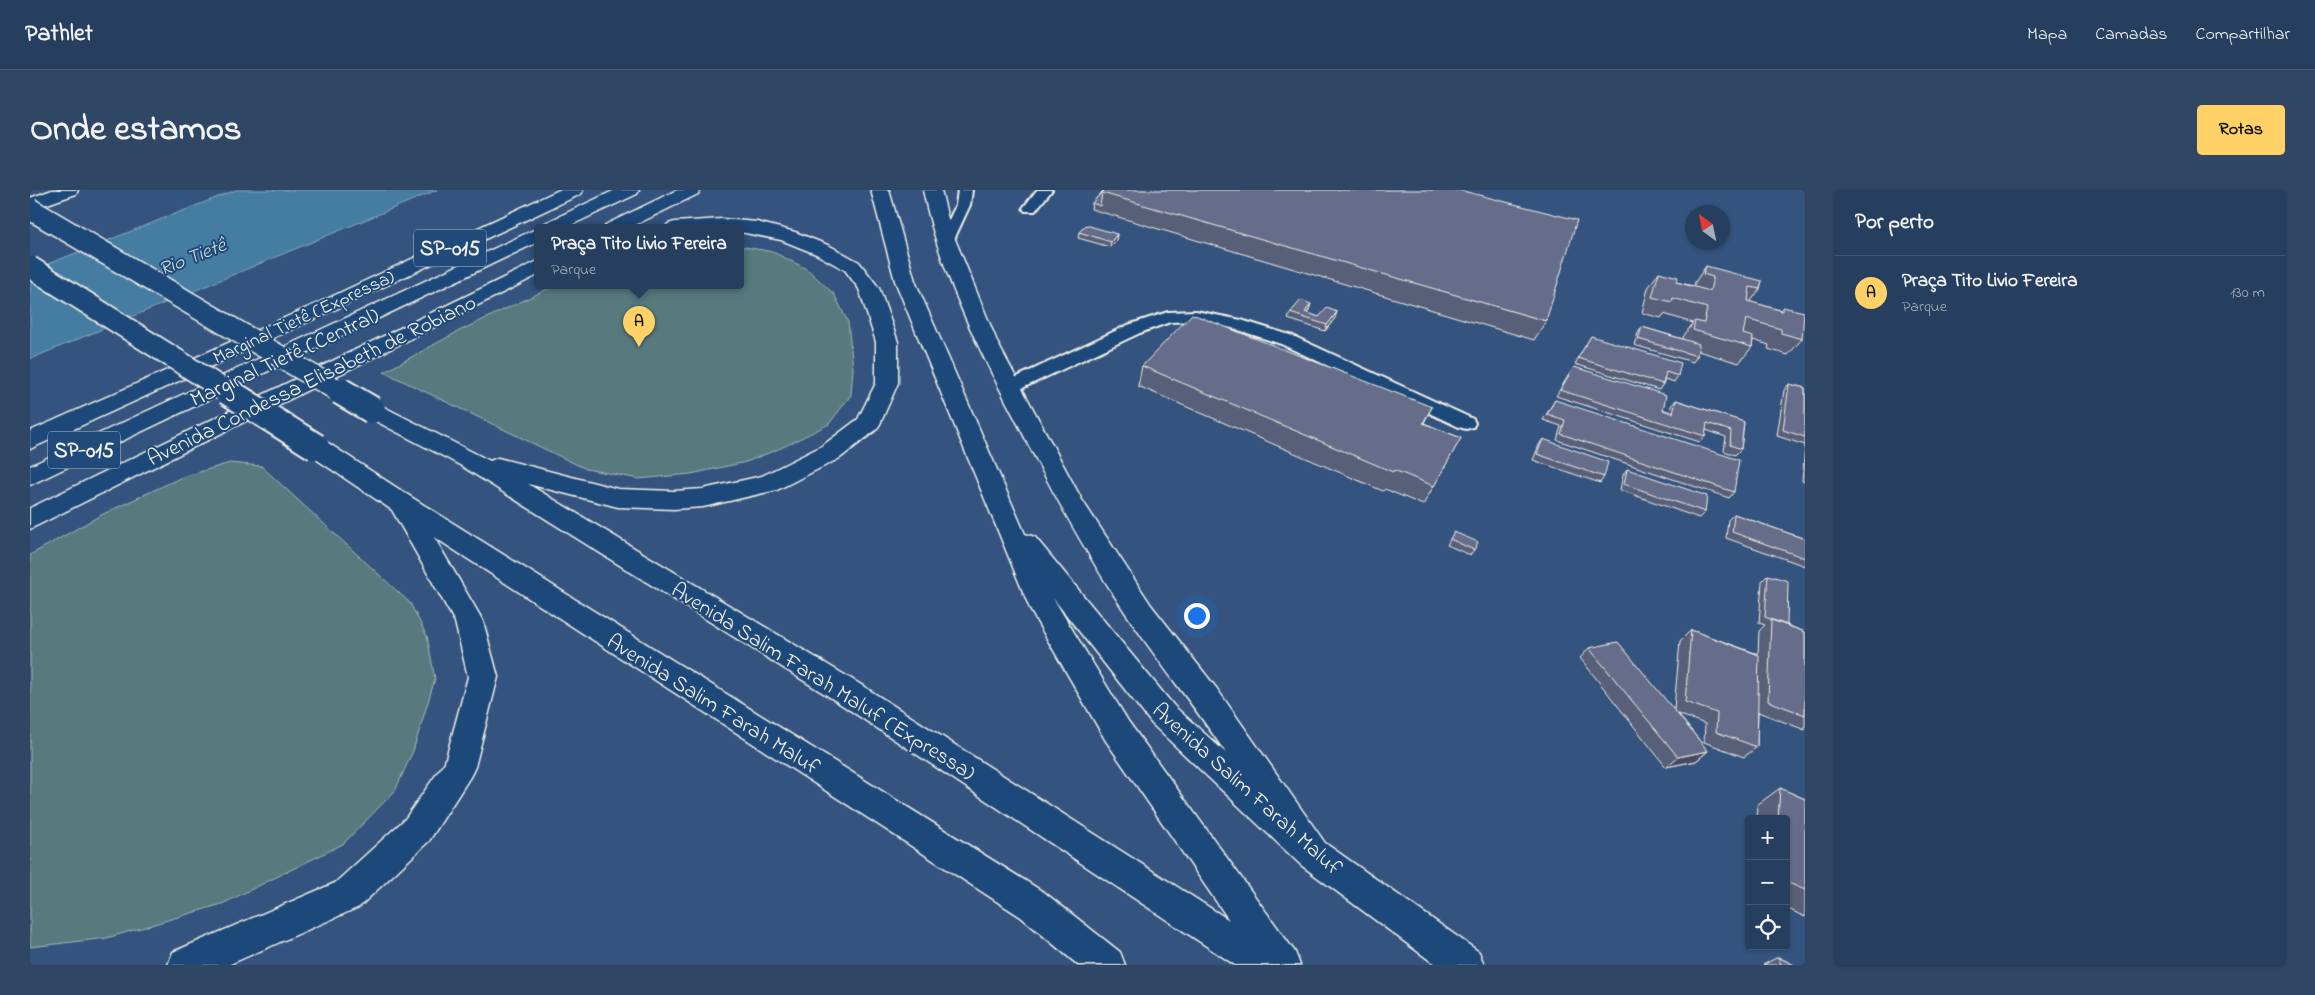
<!DOCTYPE html>
<html lang="pt">
<head>
<meta charset="utf-8">
<style>
	body { margin:0; font-family:"Indie Flower",sans-serif; background:#2f4665; color:#f1f3f6 }
	.controls { position:absolute; right:15px; bottom:15px; display:grid; overflow:hidden; border-radius:5px; box-shadow:0 1px 4px #0004 }
	.controls button { width:45px; height:45px; display:grid; place-items:center; padding:0; border:0; border-bottom:1px solid #435874; background:#273f5f; color:#f1f3f6; font:25px sans-serif }
	.compass { position:absolute; left:1655px; top:15px; width:45px; height:45px; border-radius:50%; background:#273f5f; box-shadow:0 1px 4px #0004; rotate:327deg }
	.you { position:absolute; left:1166px; top:425px; width:18px; height:18px; margin:-12px; border:4px solid #fff; border-radius:50%; background:#1a73e8; box-shadow:0 0 0 8px #1a73e833 }
	.badge { display:grid; place-items:center; width:32px; height:32px; border-radius:50%; background:#ffd166; color:#111; font-size:16px; font-weight:700 }
	.pin { position:absolute; translate:-50% -41px; filter:drop-shadow(0 1px 2px #0008) }
	.pin::after { content:''; position:absolute; top:26px; width:18px; height:15px; background:inherit; clip-path:polygon(0 0,100% 0,50% 100%) }
	.popup { position:absolute; left:504px; top:34px; width:210px; height:65px; box-sizing:border-box; display:grid; place-content:center; border-radius:5px; background:#273f5f; filter:drop-shadow(0 1px 4px #0005); font-size:16px; white-space:nowrap; color:#a4afbd }
	.popup b { font-size:19px; color:#f1f3f6 }
	.popup::after { content:''; position:absolute; left:50%; top:100%; margin-left:-10px; border:10px solid transparent; border-top-color:#273f5f }
	.list { margin:0; padding:0; list-style:none }
	h2 { display:flex; justify-content:space-between; align-items:center; height:65px; margin:0; padding:0 20px; font-size:21px }
	h2 small { font-size:16px; font-weight:400; color:#a4afbd }
	.list li { display:grid; grid-template-columns:32px 1fr auto; gap:15px; align-items:center; box-sizing:border-box; height:75px; padding:0 20px; border-top:1px solid #435874 }
	.list b { display:block; font-size:19px; white-space:nowrap }
	.list p { margin:0; font-size:16px; white-space:nowrap; color:#a4afbd }
	.list em { font-size:16px; font-style:normal; color:#a4afbd }
	.icon { flex:none; width:28px; height:28px; fill:none; stroke:currentColor; stroke-width:2; stroke-linecap:round; stroke-linejoin:round }
	.map { position:relative; flex:none; width:1775px; height:775px; overflow:hidden; border-radius:5px }
	header { display:flex; align-items:center; gap:30px; box-sizing:border-box; height:70px; padding:0 25px; background:#273f5f; border-bottom:1px solid #435874 }
	header strong { font-size:24px }
	nav { display:flex; gap:28px; margin-inline-start:auto; font-size:18px }
	.intro { display:flex; align-items:center; justify-content:space-between; box-sizing:border-box; height:120px; padding:0 30px }
	h1 { margin:0; font-size:35px }
	.button { padding:12px 22px; border-radius:5px; background:#ffd166; color:#111; font-size:18px; font-weight:700 }
	main { display:flex; gap:30px; padding:0 30px }
	aside { flex:1; background:#273f5f; border-radius:5px; box-shadow:0 1px 4px #0004 }
	.map>svg:first-child { display:block }
	.green { fill:#587a7f; stroke:#a6b6b4 }
	.water { fill:#457ba1; stroke:#8baabd }
	.lines { fill:none; stroke-linecap:round; stroke-linejoin:round }
	.lane-casing { stroke:#f4f1e8; stroke-width:4 }
	.highway-casing { stroke:#f4f1e8; stroke-width:3 }
	.lane { fill:#1f4a7a; fill-rule:evenodd }
	.highway { fill:#1f4a7a; fill-rule:evenodd }
	.highway-bridge-far1-casing { stroke:#f4f1e8; stroke-width:24; stroke-linecap:butt }
	.highway-bridge-casing { stroke:#f4f1e8; stroke-width:30; stroke-linecap:butt }
	.highway-bridge-far1 { stroke:#1f4a7a; stroke-width:21 }
	.highway-bridge { stroke:#1f4a7a; stroke-width:26 }
	.wall { fill:#585e78; stroke:#f4f1e8 }
	.shaded-wall { fill:#474c61; stroke:#f4f1e8 }
	.building { fill:#666d8b; stroke:#f4f1e8 }
	.labels { text-anchor:middle; stroke-width:4; stroke-linejoin:round; paint-order:stroke }
	.far-street-label { font-size:19px; fill:#f4f1e8; stroke:#1f4a7a }
	.far-water-label { font-size:20px; font-style:italic; fill:#dadfdd; stroke:#1f4a7a }
	.shield { fill:#1f4a7a; stroke:#b4bfc7; stroke-width:1 }
	.shield-label { font-size:21px; font-weight:bold; fill:#f4f1e8 }
	.street-label { font-size:22px; fill:#f4f1e8; stroke:#1f4a7a }
</style>
</head>
<body>
<header>
<strong>Pathlet</strong>
<nav><a>Mapa</a><a>Camadas</a><a>Compartilhar</a></nav>
</header>
<div class="intro"><h1>Onde estamos</h1><a class="button">Rotas</a></div>
<main>
<div class="map">
<svg width="1775" height="775" viewBox="0 0 1775 775">
	<rect width="100%" height="100%" fill="#34547f"/>
	<filter id="ink" filterUnits="userSpaceOnUse"><feTurbulence type="fractalNoise" baseFrequency=".02" numOctaves="2"/><feDisplacementMap in="SourceGraphic" scale="10" xChannelSelector="R" yChannelSelector="G"/><feConvolveMatrix kernelMatrix="1 2 1 2 8 2 1 2 1" color-interpolation-filters="sRGB"/></filter>
	<g filter="url(#ink)">
		<!-- green -->
		<g class="green">
			<path d="M710,56L743,62L777,79L804,104L818,132L823,178L821,205L799,234L751,258L716,272L661,284L609,289L556,279L354,182L429,141L524,96H710Z"/>
			<path d="M200,273L231,276L380,413L397,446L405,489L383,561L365,601L313,654L192,714L77,748L0,757V365L71,325L152,287Z"/>
		</g>
		<!-- water -->
		<path class="water" d="M206,0H407L0,169V81Z"/>
		<g class="lines">
			<defs>
				<g id="lane">
					<path d="M928,0H942L940,15L921,56H911L908,53L926,15Z"/>
					<path d="M1007,0H1022L1005,21H995L993,18Z"/>
					<path d="M1166,121L1211,130L1263,146L1443,229L1445,233L1443,237L1436,239L1429,237L1251,154L1202,138L1166,131L1140,132L1110,143L986,201H974L971,197L974,193L1098,135L1138,122Z"/>
				</g>
				<g id="highway">
					<path d="M22,0H48L46,4L0,20V8Z"/>
					<path d="M529,0H553L551,4L302,121L0,259V241L288,113Z"/>
					<path d="M585,0H609L607,4L535,38H510L513,34Z"/>
					<path d="M647,0H670L668,4L599,38H574L577,34Z"/>
					<path d="M841,0H859L885,91L995,344L1005,347L1144,516L1196,563C1166,518 1131,476 1101,431C1058,368 1022,301 988,234C949,160 910,83 893,0H911L920,37L968,154L1052,310L1121,415L1187,499L1295,653L1449,762L1454,775H1406L1271,675L1122,534L1023,408L1098,531L1265,762L1270,775H1205L806,511L430,275L334,225L330,220L334,215L342,212L350,215L460,271L468,268L588,299L644,301L673,299L732,286L792,256L828,229L846,193V152L829,99L815,80L786,64L751,50L710,42V38H635L638,34L645,32L692,29L727,32L765,42L800,56L829,72L849,98L868,152V193L850,234L846,240L810,268L747,300L673,317L644,319L588,317L498,294L828,493L1199,730L1076,551L1001,421L865,91Z"/>
					<path d="M508,38V52L0,295V276Z"/>
					<path d="M508,71V85L0,339V318Z"/>
					<path d="M286,249L295,251L381,307L1015,703L1090,762L1095,775H1048L991,727L404,347L453,431L468,487L445,577L440,587L399,651L329,717L198,775H138L143,762L305,693L375,629L415,572L438,487L425,432L362,320L277,263L274,257L277,251Z"/>
				</g>
			</defs>
			<!-- lane casing -->
			<use href="#lane" class="lane-casing"/>
			<!-- highway casing -->
			<use href="#highway" class="highway-casing"/>
			<!-- lane -->
			<use href="#lane" class="lane"/>
			<!-- highway -->
			<use href="#highway" class="highway"/>
			<defs>
				<g id="highway-bridge-far1">
					<path d="M0,19L312,203"/>
					<path d="M0,77L199,203"/>
				</g>
				<g id="highway-bridge">
					<path d="M197,201L286,257"/>
					<path d="M310,201L342,220"/>
				</g>
			</defs>
			<!-- highway-bridge-far1 casing -->
			<use href="#highway-bridge-far1" class="highway-bridge-far1-casing"/>
			<!-- highway-bridge casing -->
			<use href="#highway-bridge" class="highway-bridge-casing"/>
			<!-- highway-bridge-far1 -->
			<use href="#highway-bridge-far1" class="highway-bridge-far1"/>
			<!-- highway-bridge -->
			<use href="#highway-bridge" class="highway-bridge"/>
		</g>
		<!-- wall -->
		<g class="wall">
			<path d="M1074,0L1516,131L1504,150L1061,19L1062,13Z"/>
			<path d="M1049,42L1087,44L1086,50L1080,57L1048,48Z"/>
			<path d="M1676,76L1730,99L1720,112L1750,120L1753,117L1772,149L1758,165L1738,159L1739,155L1723,150L1722,157L1709,173L1668,161L1667,166L1663,172L1604,155L1608,143L1612,137L1653,149V147L1663,133L1634,124L1631,128L1612,123L1618,98L1629,82L1646,92L1664,96L1665,92Z"/>
			<path d="M1279,120L1277,123L1289,127L1305,128L1295,141L1258,129L1260,123Z"/>
			<path d="M1561,146L1648,186L1644,192L1635,189L1633,194L1629,200L1545,174Z"/>
			<path d="M1112,176L1402,217L1394,233L1431,248L1393,315L1355,299L1353,301L1108,196Z"/>
			<path d="M1540,183L1640,222L1641,216L1646,210L1714,232L1711,259L1705,265L1694,261L1696,247L1676,240L1675,246L1670,252L1526,206Z"/>
			<path d="M1759,194L1775,198V255L1747,246L1754,200Z"/>
			<path d="M1525,210L1704,302L1699,308L1527,250L1531,236L1513,230Z"/>
			<path d="M1513,249L1574,287L1570,293L1503,270L1509,255Z"/>
			<path d="M1775,256V292L1772,291Z"/>
			<path d="M1597,279L1675,322L1669,328L1590,300L1593,285Z"/>
			<path d="M1704,324L1775,349V376L1696,348L1698,330Z"/>
			<path d="M1424,342L1444,360L1440,365L1417,355Z"/>
			<path d="M1738,385L1757,435L1775,442V540L1728,522L1727,557L1714,567L1674,552L1675,534L1648,524L1678,561L1666,571L1636,577L1550,468L1559,458L1644,519L1650,451L1661,440L1728,464L1729,441L1735,435L1729,433L1732,391Z"/>
			<path d="M1750,598L1775,609V727L1756,718V629H1726L1727,615Z"/>
			<path d="M1748,767L1764,775H1733Z"/>
		</g>
		<!-- shaded-wall -->
		<g class="shaded-wall">
			<path d="M1087,44L1086,50L1080,57L1081,52Z"/>
			<path d="M1281,114L1279,120L1273,128L1275,122Z"/>
			<path d="M1307,122L1305,128L1295,141L1297,135Z"/>
			<path d="M1678,561L1666,571L1636,577L1648,567Z"/>
		</g>
		<!-- building -->
		<g class="building">
			<path d="M1074,0L1072,3L1070,16L1062,13Z"/>
			<path d="M1075,0H1429L1547,30L1516,131L1072,3Z"/>
			<path d="M1056,35L1087,44L1081,52L1049,42Z"/>
			<path d="M1676,76L1732,91L1730,99L1720,97L1718,111L1753,121V117L1774,122L1772,149L1751,143V139L1716,129L1713,144L1723,147L1722,157L1663,140L1665,131L1674,133L1677,118L1643,108L1642,112L1622,107L1629,82L1648,87L1646,92L1680,101L1683,87L1673,84Z"/>
			<path d="M1271,110L1281,114L1275,122L1289,127L1297,118L1307,122L1297,135L1260,123Z"/>
			<path d="M1162,124L1402,217L1393,233L1431,248L1404,296L1364,280L1363,282L1112,176Z"/>
			<path d="M1612,137L1669,154L1667,166L1608,149Z"/>
			<path d="M1561,146L1651,173L1648,186L1636,182L1633,194L1548,168Z"/>
			<path d="M1544,177L1636,205L1633,220L1643,223L1646,210L1714,232L1711,259L1700,255L1701,241L1677,233L1675,246L1530,200Z"/>
			<path d="M1759,194L1775,198V247L1753,240Z"/>
			<path d="M1525,210L1709,270L1704,302L1531,244L1535,230L1517,224Z"/>
			<path d="M1513,249L1578,272L1574,287L1507,264Z"/>
			<path d="M1597,279L1677,306L1675,322L1594,294Z"/>
			<path d="M1704,324L1775,349V368L1702,342Z"/>
			<path d="M1424,342L1448,352L1444,360L1420,349Z"/>
			<path d="M1738,385L1758,391L1757,435L1735,427Z"/>
			<path d="M1741,430L1775,442V525L1738,511Z"/>
			<path d="M1661,440L1729,465L1727,557L1686,542L1687,523L1655,512Z"/>
			<path d="M1588,452L1678,561L1648,567L1559,458Z"/>
			<path d="M1750,598L1775,609V700L1756,692V629H1748Z"/>
			<path d="M1748,767L1764,775H1751Z"/>
		</g>
	</g>
	<g class="labels">
		<!-- far-street labels -->
		<g class="far-street-label">
			<text transform="translate(273 126) rotate(-25)" y="7">Marginal Tietê (Expressa)</text>
		</g>
		<!-- far-water labels -->
		<g class="far-water-label">
			<text transform="translate(162 66) rotate(-22)" y="7">Rio Tietê</text>
		</g>
		<!-- shield labels -->
		<g class="shield">
			<rect x="384" y="39.5" width="72" height="37" rx="4"/>
			<rect x="18" y="241.5" width="72" height="37" rx="4"/>
		</g>
		<g class="shield-label">
			<text x="420" y="65">SP-015</text>
			<text x="54" y="267">SP-015</text>
		</g>
		<!-- street labels -->
		<g class="street-label">
			<text transform="translate(254 166) rotate(-25)" y="8">Marginal Tietê (Central)</text>
			<text transform="translate(281 189) rotate(-26)" y="8">Avenida Condessa Elisabeth de Robiano</text>
			<text transform="translate(794 490) rotate(32)" y="8">Avenida Salim Farah Maluf (Expressa)</text>
			<text transform="translate(684 513) rotate(32)" y="8">Avenida Salim Farah Maluf</text>
			<text transform="translate(1218 598) rotate(42)" y="8">Avenida Salim Farah Maluf</text>
		</g>
	</g>
</svg>
<div class="controls">
<button>+</button>
<button>−</button>
<button><svg class="icon" aria-label="locate" viewBox="0 0 24 24"><circle cx="12" cy="12" r="6"/><path d="M12 2v4M12 18v4M2 12h4M18 12h4"/></svg></button>
</div>
<svg class="compass" viewBox="-18 -18 36 36"><path d="M0-13l5 13h-10z" fill="#e53935"/><path d="M0 13l5-13h-10z" fill="#a4afbd"/></svg>
<div class="you"></div>
<div class="pin badge" style="left:609px;top:157px">A</div>
<div class="popup"><b>Praça Tito Livio Fereira</b>Parque</div>
</div>
<aside>
<h2>Por perto<small></small></h2>
<ul class="list">
<li><span class="badge">A</span><div><b>Praça Tito Livio Fereira</b><p>Parque</p></div><em>130 m</em></li>
</ul>
</aside>
</main>
</body>
</html>
